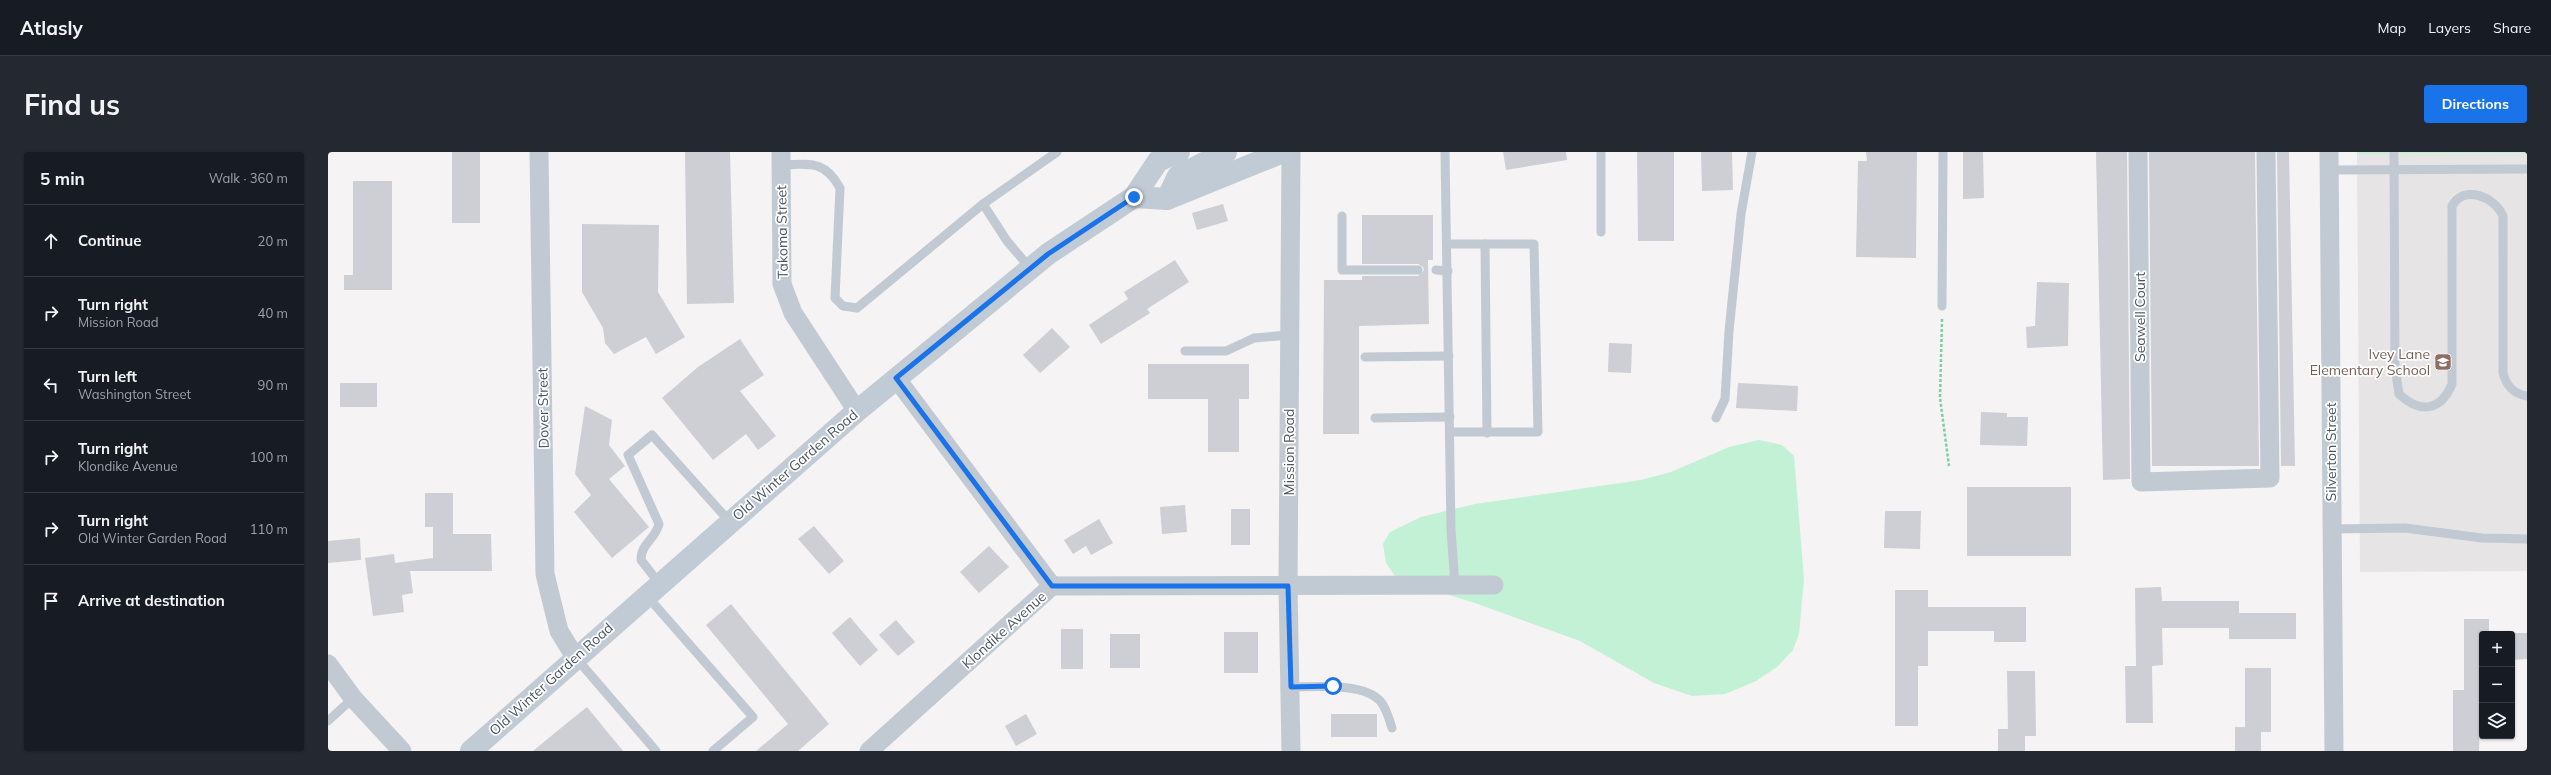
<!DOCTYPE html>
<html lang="en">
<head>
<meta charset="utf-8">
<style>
	body { margin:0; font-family:Mulish,sans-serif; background:#242831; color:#f1f3f6 }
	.controls { position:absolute; right:12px; bottom:12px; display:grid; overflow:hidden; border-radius:4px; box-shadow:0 1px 3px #0004 }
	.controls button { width:36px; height:36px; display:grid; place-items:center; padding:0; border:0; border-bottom:1px solid #363941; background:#171b24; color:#f1f3f6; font:20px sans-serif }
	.stop { position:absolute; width:12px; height:12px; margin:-9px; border:3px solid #1a73e8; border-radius:50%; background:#fff }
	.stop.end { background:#1a73e8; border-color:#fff; box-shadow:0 1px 4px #0008 }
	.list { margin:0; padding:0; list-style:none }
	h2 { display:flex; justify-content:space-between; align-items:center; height:52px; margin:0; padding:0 16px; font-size:17px }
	h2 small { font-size:13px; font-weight:400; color:#9ea1a6 }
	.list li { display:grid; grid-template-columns:26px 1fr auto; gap:12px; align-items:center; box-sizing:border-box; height:72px; padding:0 16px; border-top:1px solid #363941 }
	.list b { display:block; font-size:15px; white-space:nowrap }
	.list p { margin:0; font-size:13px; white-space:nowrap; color:#9ea1a6 }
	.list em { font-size:13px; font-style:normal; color:#9ea1a6 }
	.icon { flex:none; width:22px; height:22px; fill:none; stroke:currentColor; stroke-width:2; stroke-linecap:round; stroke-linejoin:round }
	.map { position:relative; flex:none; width:2199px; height:599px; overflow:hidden; border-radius:4px }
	header { display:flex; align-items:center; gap:24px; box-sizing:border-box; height:56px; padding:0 20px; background:#171b24; border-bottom:1px solid #363941 }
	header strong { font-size:19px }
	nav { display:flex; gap:22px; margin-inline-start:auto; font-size:14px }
	.intro { display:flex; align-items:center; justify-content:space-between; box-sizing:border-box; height:96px; padding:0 24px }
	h1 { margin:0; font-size:28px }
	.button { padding:10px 18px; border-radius:4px; background:#1a73e8; color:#fff; font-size:14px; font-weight:700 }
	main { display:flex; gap:24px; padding:0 24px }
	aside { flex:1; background:#171b24; border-radius:4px; box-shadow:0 1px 3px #0004 }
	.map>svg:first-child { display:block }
	.education { fill:#e6e4e5 }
	.green { fill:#c3f1d5 }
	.building { fill:#cdcfd5 }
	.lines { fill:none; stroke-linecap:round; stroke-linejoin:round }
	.path { stroke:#7ad0a6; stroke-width:2.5; stroke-dasharray:3 2; stroke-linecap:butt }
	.lane { stroke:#c1cad2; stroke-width:9 }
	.street { stroke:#c1cad2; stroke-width:19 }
	.secondary { stroke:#c1cbd6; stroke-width:22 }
	.route { stroke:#1a73e8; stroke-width:5 }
	.labels { text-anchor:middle; stroke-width:3.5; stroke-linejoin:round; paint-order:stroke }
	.street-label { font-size:14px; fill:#4a5661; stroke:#fff }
	.education-label { font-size:14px; fill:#785e54; stroke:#fff; text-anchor:end }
</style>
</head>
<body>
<header>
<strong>Atlasly</strong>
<nav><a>Map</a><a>Layers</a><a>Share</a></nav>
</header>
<div class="intro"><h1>Find us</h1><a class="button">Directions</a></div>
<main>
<aside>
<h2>5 min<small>Walk · 360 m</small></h2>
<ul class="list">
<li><svg class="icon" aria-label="ahead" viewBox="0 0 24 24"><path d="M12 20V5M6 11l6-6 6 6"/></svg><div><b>Continue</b></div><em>20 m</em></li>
<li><svg class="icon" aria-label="right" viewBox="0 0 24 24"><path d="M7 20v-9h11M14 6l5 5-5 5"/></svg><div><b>Turn right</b><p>Mission Road</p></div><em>40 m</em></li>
<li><svg class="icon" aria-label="left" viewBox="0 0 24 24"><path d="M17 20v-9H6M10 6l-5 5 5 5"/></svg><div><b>Turn left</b><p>Washington Street</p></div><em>90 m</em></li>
<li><svg class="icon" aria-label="right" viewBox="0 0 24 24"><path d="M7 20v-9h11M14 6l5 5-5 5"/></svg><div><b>Turn right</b><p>Klondike Avenue</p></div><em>100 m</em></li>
<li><svg class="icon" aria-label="right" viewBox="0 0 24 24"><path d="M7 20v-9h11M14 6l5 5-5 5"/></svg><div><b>Turn right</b><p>Old Winter Garden Road</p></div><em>110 m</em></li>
<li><svg class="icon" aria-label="arrive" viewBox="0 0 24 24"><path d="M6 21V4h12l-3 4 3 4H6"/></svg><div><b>Arrive at destination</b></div></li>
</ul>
</aside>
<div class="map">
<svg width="2199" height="599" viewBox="0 0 2199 599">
	<rect width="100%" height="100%" fill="#f5f3f3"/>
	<!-- education -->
	<path class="education" d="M2199,1V419L2032,420L2029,2Z"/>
	<!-- green -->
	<g class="green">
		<path d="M2029,0H2199V1L2029,2Z"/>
		<path d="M1431,288L1454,293L1466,304L1476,427L1471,482L1465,498L1449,515L1428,529L1397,542L1364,544L1326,531L1252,489L1147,451L1069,427L1058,411L1055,392L1062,380L1093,365L1147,352L1313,328L1343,320L1401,295Z"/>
	</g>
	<!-- building -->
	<g class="building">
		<rect x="124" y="0" width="28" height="71"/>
		<path d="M357,0H402L406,151L359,152Z"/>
		<path d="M1175,0H1238L1239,8L1178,18Z"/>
		<path d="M1309,0H1346V89H1310Z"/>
		<path d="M1373,0H1404L1405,38L1374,39Z"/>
		<path d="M1538,0H1589L1588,106L1528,105L1530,9H1539Z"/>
		<path d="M1635,0H1655L1656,46L1635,47Z"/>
		<path d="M1768,0H1799L1802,327L1775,328Z"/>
		<path d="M1821,0H1927L1931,314H1824Z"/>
		<path d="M1949,0H1961L1967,314H1953Z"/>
		<path d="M25,29H64V138H16V123H25Z"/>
		<path d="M895,52L900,69L869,78L864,61Z"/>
		<path d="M1034,63H1105V108H1100L1101,172L1031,174V282H995L996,128H1034V124H1090L1096,118L1095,115L1090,112H1034Z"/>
		<path d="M254,72L331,73L330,140L357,185L328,202L318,185L286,202L277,191L275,176L254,140Z"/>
		<path d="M847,108L861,130L819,157L822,161L773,192L761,173L800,147L796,140Z"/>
		<path d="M1709,130L1741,131L1740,194L1699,196L1698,175L1707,174Z"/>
		<path d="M724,176L742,195L712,221L695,203Z"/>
		<path d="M412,187L436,223L412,239L448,284L430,298L418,282L385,308L334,246L370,215Z"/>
		<path d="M1281,191L1304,192L1303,221L1280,220Z"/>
		<path d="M820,212H921V247H911V300H880V247H820Z"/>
		<rect x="12" y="231" width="37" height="24"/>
		<path d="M1410,231L1470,234L1469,259L1408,256Z"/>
		<path d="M257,254L284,268L281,293L297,314L281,327L321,375L284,406L246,360L263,343L247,322Z"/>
		<path d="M1653,260L1679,261V265H1700L1699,294L1652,293Z"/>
		<rect x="1639" y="335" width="104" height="69"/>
		<path d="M97,341H125V382H163L164,419H82L85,441L74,443L76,460L45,464L37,406L66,402L67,411L105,406V375H97Z"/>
		<path d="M857,353L859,380L834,382L832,355Z"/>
		<rect x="903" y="357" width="19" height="36"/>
		<path d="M1557,359H1593L1592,397L1556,396Z"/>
		<path d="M771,367L785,391L763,403L758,394L745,402L736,388Z"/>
		<path d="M486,374L516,409L501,422L470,387Z"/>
		<path d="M32,386L33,408L0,411V389Z"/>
		<path d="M661,394L681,415L651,441L632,420Z"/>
		<path d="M1833,435L1834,449H1911V461H1968V487H1901V476H1834L1835,513L1824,514L1825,571H1798L1797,514H1808L1807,436Z"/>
		<path d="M1567,438H1600V455H1698V490H1666V479H1600V514H1590V574H1567Z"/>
		<path d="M403,452L501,572L470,599H428L460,572L378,473Z"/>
		<path d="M522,465L550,498L532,514L504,481Z"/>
		<path d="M2136,467H2161V482H2154L2151,599H2125V538H2136Z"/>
		<path d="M568,468L587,490L570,504L551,483Z"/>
		<rect x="733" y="477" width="22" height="40"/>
		<rect x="896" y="480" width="34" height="41"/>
		<path d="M2184,481H2199V507L2184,508Z"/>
		<rect x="782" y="482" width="30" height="34"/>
		<path d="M1917,516H1943V580H1933V599H1907V575H1917Z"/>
		<path d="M1679,519H1707L1708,584H1697V599H1670V577H1680Z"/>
		<path d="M259,555L295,599H205L239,571Z"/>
		<path d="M698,562L709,582L688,594L677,574Z"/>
		<rect x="1003" y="562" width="46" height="23"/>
	</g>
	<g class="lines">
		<!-- path -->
		<path class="path" d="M1614,167L1612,246L1621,314"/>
		<!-- lane -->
		<g class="lane">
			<path d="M1117,0L1123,378L1127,433"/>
			<path d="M1273,0V80"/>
			<path d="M2066,0L2067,214L2071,242C2092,262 2113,259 2124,232V54C2136,32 2167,45 2175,64V221C2178,233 2186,242 2199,244"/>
			<path d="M453,13C482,12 497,8 512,36L507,146L515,154L529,156L655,52L679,89L702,116"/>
			<path d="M2001,18L2199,17"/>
			<path d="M655,52L729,0"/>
			<path d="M1014,64V118H1090"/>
			<path d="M1119,92H1206L1210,280H1122"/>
			<path d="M1157,92L1159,281"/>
			<path d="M1108,118L1120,119"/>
			<path d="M1614,154L1615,0"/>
			<path d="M857,199H898L926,186L961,183"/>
			<path d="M1037,205L1121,204"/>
			<path d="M1047,266L1122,265"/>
			<path d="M1388,266L1397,247L1401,179L1413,62L1424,0"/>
			<path d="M2004,377L2077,376L2154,386L2199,387"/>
			<path d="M331,431L313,408C313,391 327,388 331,372L300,303L324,283L402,370"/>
			<path d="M319,444L425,565L385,599"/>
			<path d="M248,506L328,599"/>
			<path d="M963,535C986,535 1037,530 1053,550C1059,558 1061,567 1064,576"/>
			<path d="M0,569L25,546"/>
		</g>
		<!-- street -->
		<g class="street">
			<path d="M211,0L217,422L231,479L247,505"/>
			<path d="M453,0L454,132L465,161L529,259"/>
			<path d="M963,0L960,434L963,599"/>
			<path d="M1810,0L1813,330L1942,326L1938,0"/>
			<path d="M2001,0L2006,599"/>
			<path d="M568,226L724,434"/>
			<path d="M724,434L1166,433"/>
			<path d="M0,512L25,546L74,599"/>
			<path d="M541,599L724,434"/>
		</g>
		<!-- secondary -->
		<g class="secondary">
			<path d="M806,45L839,47L955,0"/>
			<path d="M839,47L850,24L898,0"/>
			<path d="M143,599L529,259L720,102L806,45L830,9L851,0"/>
		</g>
	</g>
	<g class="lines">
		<!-- route -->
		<path class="route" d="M806,45L720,102L568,226L724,434H960L963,535L1005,534"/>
	</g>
	<!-- icons -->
	<defs>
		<symbol id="school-square" viewBox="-11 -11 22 22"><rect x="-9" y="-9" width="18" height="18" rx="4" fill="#8d6e63" stroke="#fff"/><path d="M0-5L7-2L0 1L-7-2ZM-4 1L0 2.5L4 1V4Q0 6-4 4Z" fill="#fff"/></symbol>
	</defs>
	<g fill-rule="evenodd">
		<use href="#school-square" x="2105" y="200" width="20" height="20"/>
	</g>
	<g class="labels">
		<!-- street labels -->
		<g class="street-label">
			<text transform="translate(454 80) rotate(-91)" y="5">Takoma Street</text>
			<text transform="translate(1812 165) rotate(-90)" y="5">Seawell Court</text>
			<text transform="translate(215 256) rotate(-91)" y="5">Dover Street</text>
			<text transform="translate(961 300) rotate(-90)" y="5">Mission Road</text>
			<text transform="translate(2003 300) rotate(-90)" y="5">Silverton Street</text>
			<text transform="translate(467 313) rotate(-41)" y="5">Old Winter Garden Road</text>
			<text transform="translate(676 478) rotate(-42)" y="5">Klondike Avenue</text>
			<text transform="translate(223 527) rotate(-42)" y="5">Old Winter Garden Road</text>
		</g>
		<!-- education labels -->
		<g class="education-label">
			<text x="2102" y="207">Ivey Lane<tspan x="2102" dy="16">Elementary School</tspan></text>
		</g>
	</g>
</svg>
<div class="controls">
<button>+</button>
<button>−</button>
<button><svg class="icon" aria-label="layers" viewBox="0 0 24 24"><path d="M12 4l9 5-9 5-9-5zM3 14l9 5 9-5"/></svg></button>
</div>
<div class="stop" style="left:1005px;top:534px"></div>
<div class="stop end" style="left:806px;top:45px"></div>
</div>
</main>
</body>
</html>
